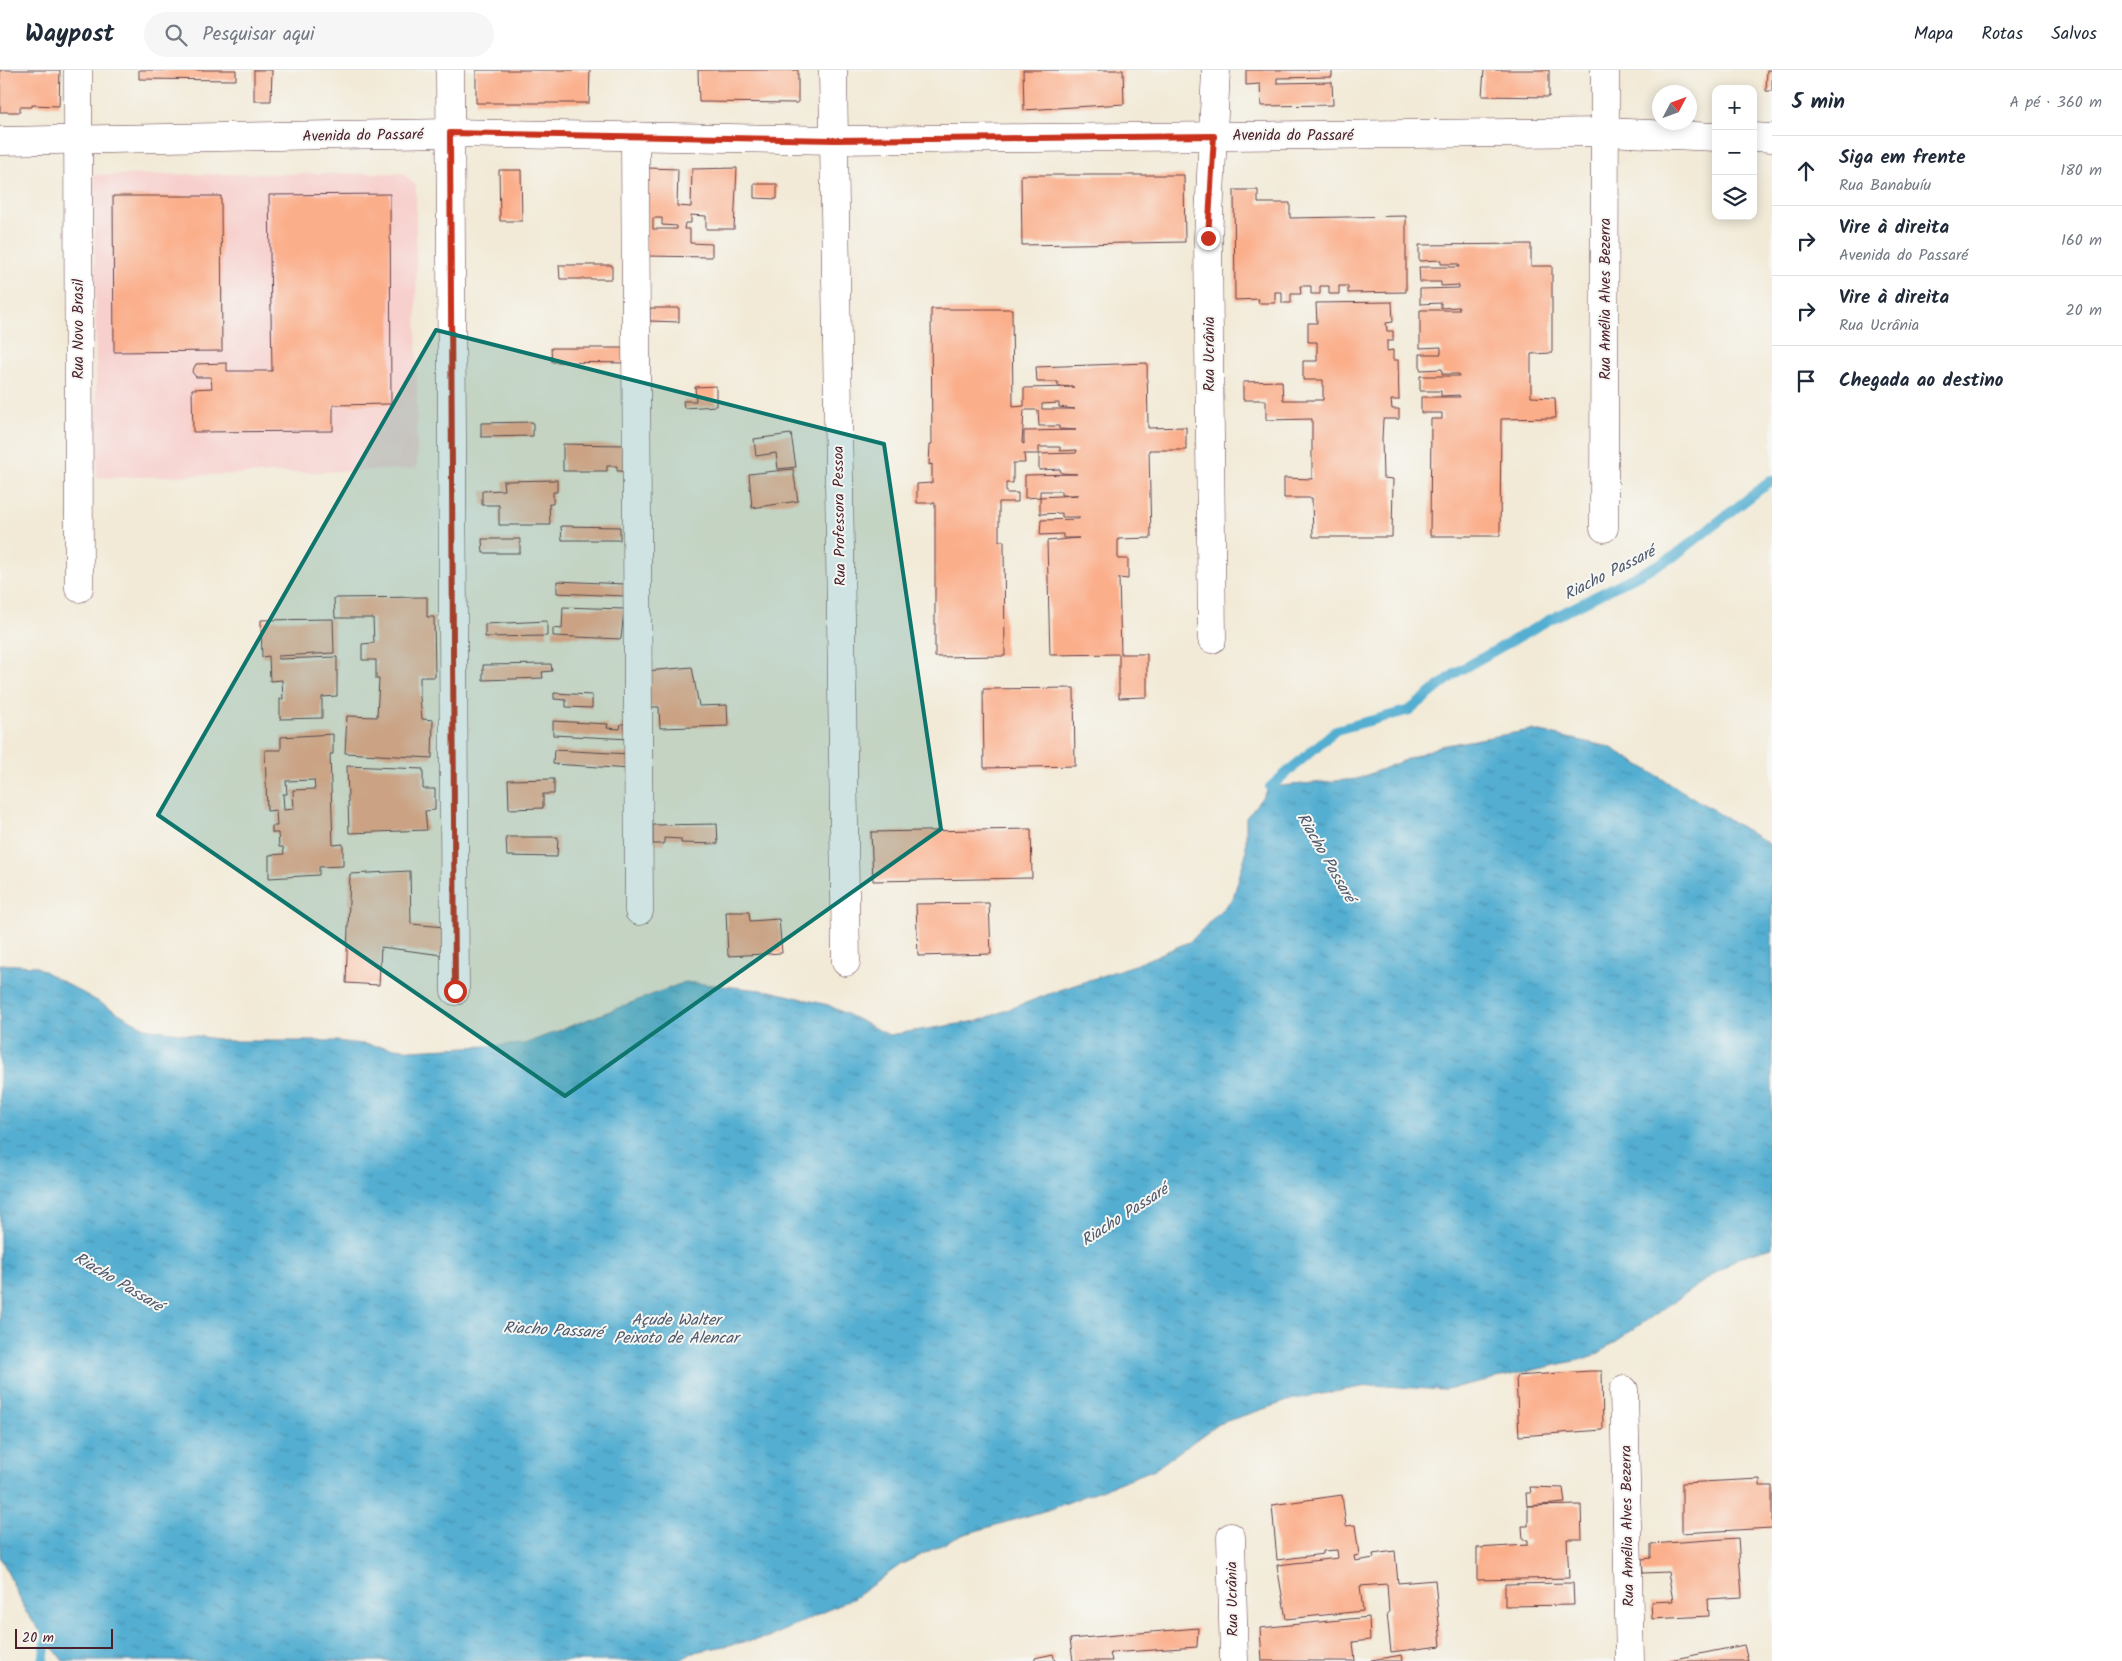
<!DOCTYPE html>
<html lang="pt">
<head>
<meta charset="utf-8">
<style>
	body { margin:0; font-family:Kalam,sans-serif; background:#f6f6f7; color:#1f2937 }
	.controls { position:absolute; right:15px; top:15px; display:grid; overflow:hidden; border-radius:10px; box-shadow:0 2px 12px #0003 }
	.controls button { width:45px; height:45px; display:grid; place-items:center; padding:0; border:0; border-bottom:1px solid #e0e1e3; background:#fff; color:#1f2937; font:25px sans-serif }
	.compass { position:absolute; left:1652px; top:15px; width:45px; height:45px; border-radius:50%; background:#fff; box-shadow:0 2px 12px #0003; rotate:49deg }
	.scale { position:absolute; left:15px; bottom:12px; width:98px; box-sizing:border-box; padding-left:5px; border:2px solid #4a1f2b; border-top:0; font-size:14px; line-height:18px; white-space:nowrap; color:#4a1f2b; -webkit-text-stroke:4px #f6f6f2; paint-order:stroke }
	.stop { position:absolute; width:15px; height:15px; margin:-11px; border:4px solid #c8321e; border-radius:50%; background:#fff }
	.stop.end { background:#c8321e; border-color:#fff; box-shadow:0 1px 5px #0008 }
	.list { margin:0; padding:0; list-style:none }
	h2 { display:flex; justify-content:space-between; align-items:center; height:65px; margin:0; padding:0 20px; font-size:21px }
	h2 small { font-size:16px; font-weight:400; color:#747a83 }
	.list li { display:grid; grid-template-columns:32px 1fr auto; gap:15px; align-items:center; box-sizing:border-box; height:70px; padding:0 20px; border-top:1px solid #e0e1e3 }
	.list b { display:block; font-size:19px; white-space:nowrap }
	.list p { margin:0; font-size:16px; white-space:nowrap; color:#747a83 }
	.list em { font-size:16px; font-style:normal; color:#747a83 }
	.icon { flex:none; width:28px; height:28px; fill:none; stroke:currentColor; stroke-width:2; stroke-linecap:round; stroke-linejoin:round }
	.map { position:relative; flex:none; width:1772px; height:1591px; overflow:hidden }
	header { display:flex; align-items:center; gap:30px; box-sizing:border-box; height:70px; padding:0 25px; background:#fff; border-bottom:1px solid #e0e1e3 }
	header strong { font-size:24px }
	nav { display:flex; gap:28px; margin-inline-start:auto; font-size:18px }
	.search { width:350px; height:45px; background:#f6f6f7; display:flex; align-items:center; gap:12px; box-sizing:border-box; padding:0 18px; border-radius:28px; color:#747a83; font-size:19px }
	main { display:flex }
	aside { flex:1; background:#fff }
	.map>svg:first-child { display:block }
	.built { fill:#f7d0cd }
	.water { fill:url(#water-ripples); stroke:#4e667e }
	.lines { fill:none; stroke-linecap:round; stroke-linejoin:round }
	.stream { stroke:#53aed1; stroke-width:10 }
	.building { fill:#fbae8a; fill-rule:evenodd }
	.minor-casing { stroke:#633d45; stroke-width:29 }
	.minor { stroke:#fff; stroke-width:28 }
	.route { stroke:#c8321e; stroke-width:6 }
	.marked { fill:#0f766e; fill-opacity:0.2; stroke:#0f766e; stroke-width:4; stroke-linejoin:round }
	.labels { text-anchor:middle; stroke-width:4; stroke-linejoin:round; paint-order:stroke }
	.street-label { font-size:15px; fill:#4a1f2b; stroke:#f6f6f2 }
	.water-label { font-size:16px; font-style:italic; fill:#4e586d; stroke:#f6f6f2 }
</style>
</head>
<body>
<header>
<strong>Waypost</strong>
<div class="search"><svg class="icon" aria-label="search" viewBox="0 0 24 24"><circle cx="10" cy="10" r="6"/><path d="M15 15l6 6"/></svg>Pesquisar aqui</div>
<nav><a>Mapa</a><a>Rotas</a><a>Salvos</a></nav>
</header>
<main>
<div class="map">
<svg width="1772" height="1591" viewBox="0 0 1772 1591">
	<defs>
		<pattern id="water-ripples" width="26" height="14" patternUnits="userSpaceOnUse" patternTransform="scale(1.25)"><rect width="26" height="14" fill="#53aed1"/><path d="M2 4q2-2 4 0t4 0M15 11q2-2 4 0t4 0" fill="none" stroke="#478daa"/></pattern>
	</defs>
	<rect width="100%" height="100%" fill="#f6f6f2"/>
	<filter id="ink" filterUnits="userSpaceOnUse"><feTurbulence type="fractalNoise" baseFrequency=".02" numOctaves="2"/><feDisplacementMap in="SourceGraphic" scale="10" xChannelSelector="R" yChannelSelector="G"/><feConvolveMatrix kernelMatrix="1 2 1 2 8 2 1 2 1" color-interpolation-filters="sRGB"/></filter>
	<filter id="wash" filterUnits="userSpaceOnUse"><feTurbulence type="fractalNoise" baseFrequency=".0096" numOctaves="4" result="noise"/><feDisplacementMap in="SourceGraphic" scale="20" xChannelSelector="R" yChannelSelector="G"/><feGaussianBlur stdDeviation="1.12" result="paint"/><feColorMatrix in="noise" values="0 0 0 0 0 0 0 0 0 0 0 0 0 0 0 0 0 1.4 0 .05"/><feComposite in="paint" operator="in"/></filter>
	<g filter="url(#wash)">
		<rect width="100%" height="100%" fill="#f2ead7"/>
		<!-- built -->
		<path class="built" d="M403,103L416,116L417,399L97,408L94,105Z"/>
		<!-- water -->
		<path class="water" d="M1531,660L1610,677L1772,776V1177L1739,1187L1593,1287L1442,1320L1373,1315L1294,1329L1218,1354L1155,1399L1051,1439L962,1465L900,1495L854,1528L770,1567L694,1582L679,1591H63L26,1542L0,1486V894L35,896L145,958L230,971H337L410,980L524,974L685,912L770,921L828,935L889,965L978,951L1057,921L1137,894L1191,871L1233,828L1246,783V748L1270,717L1357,709L1440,676Z"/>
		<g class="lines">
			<!-- stream -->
			<g class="stream">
				<path d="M1276,728L1270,717L1336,660L1410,640L1457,602L1549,550L1673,487L1772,410"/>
				<path d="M43,1591L49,1557"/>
			</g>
		</g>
		<g id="blocks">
			<!-- building -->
			<g class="building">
				<path d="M0,0H60L59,36L32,35V37H20V42H0Z"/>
				<path d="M139,0H236V10L139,9Z"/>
				<path d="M254,0H272L271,31H254Z"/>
				<path d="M476,0H590L589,33H476Z"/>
				<path d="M698,0H798V33L699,32Z"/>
				<path d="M1023,0H1123L1124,34L1024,40Z"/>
				<path d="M1246,0H1332V7L1277,8V13L1332,12L1333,35L1261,36L1260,14L1246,15Z"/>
				<path d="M1484,0H1549V27L1482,26Z"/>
				<path d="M1767,0H1772V21H1766Z"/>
				<path d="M648,98L678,99L677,136L691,137L692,99L737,98L734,159H706V146L691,145V153H685L684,159H690V173L712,174V187L645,186ZM653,148H662V155L677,156V159H653Z"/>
				<path d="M499,100H521L522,151H500Z"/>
				<path d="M1021,105H1184L1185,172L1022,175Z"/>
				<path d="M754,114H777V129L754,128Z"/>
				<path d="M1234,120H1258V133H1290V148L1406,146V222L1348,223V216H1339V224H1329V216H1320V224H1311V216H1300L1301,224H1291V233H1282V222H1275V233H1258L1259,229L1235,230Z"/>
				<path d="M390,124L391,334L333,335V361L193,362L192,319L212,318L211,307H196L192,302L196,294L227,293V301H272L269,125Z"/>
				<path d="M113,126H221L222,281L114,282Z"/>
				<path d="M1531,174V196H1552V283L1531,284V327L1555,328L1556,348L1501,349L1500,466H1430L1431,349H1442V343H1421V327H1460L1459,325L1441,326V321H1420V306H1459V304H1442V299L1420,300V284H1441V277L1420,278V240H1459V237L1441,238V233L1420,234V219L1459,218V215L1441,216V212H1420L1419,197H1459V194H1441V190L1419,191V175Z"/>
				<path d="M559,195H612V209H560Z"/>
				<path d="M1392,232L1393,252L1386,253L1387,261H1393V271H1387V281L1393,280V290H1398L1399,330H1391L1392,339H1399V349H1383L1382,369L1383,408L1393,409L1392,467H1313L1312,428H1284V408L1312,409V349L1266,350V330H1243V312L1282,311L1283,330H1323V310H1303V291H1317V272H1308V253H1317L1316,233Z"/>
				<path d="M650,238H679V252L650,251Z"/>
				<path d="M931,239H1012L1013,337L1024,336V318L1074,317L1058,316V312H1037L1036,297L1147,293L1148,358L1186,357V380H1149L1151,468L1118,469V489H1128V509L1119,508L1121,584H1147V627L1119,628V584L1050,585L1047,471L1079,468H1063V464L1040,465L1041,450L1079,449V447H1062V443L1040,444V427L1078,425H1061V421H1040V427L1025,428V405L1077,404L1061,403L1060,399L1039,400V384L1076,383L1077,380L1060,381V377H1039V384H1024L1025,393H1013V413H1006V423H1018V432H999V471H1004L1005,586L935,587V433H917V414L932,413V394L929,395L930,374H932ZM1059,333V337L1075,339H1042V334ZM1024,340H1038L1039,356H1059V359L1076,360L1024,361V374L1022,373Z"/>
				<path d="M551,278H627V293L552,292Z"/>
				<path d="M716,316V336L684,338L683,331H696L695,317Z"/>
				<path d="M533,352V366L481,367V353Z"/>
				<path d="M791,364L796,397L778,399L776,383L756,386L754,369Z"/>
				<path d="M563,374L625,375V401H617V396H607V401H563Z"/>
				<path d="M793,399L798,431L752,438L749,404Z"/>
				<path d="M557,410V422H553V434H549L550,455H499V435H482V421L504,420L503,411Z"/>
				<path d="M561,456L620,457V470H562Z"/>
				<path d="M482,469H520V483H483Z"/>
				<path d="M557,511L625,514L624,526L557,523Z"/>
				<path d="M427,527V547H434L435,607H420V627L422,649L433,650L432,688L345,683L347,646L377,647L379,609H376V590H362V574L374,573L373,548H335L334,528Z"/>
				<path d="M563,537L624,539L621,569L553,566V558L562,559Z"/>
				<path d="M333,549L334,583L278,586V589L337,587V626L322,627V648L280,649V629H283L282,610L270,611L269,586L262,587L261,550Z"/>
				<path d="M547,551V566L485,567V554Z"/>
				<path d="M551,594L552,601L542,602L543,608L483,610V595Z"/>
				<path d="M692,597L699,636L727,635L728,656L660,658L659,637H648L647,601Z"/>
				<path d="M1074,618L1075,696L984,698L983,619Z"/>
				<path d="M554,623L592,625V638L566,637V630L554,629Z"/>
				<path d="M553,651L608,654L607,658L620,659L621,654H630V669L553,665Z"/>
				<path d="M333,664V684H330L333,775L343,774V796L319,797V805L269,808V785L284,784L283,777H279L278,763H272V756H277L276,740L267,741L265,680H281V667ZM314,710L315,719L293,720L294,739L284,740L283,724H287L286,711Z"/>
				<path d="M554,680L630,684V699L553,694Z"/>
				<path d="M347,696L423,699V719H435V740L425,741L427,760L349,763Z"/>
				<path d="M554,709V724H543V738L509,739L508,710Z"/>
				<path d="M717,754L718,774L681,773V769L664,768V774H653V755Z"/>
				<path d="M1031,759L1032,808L873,811L871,762Z"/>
				<path d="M506,767H558L557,787L507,786Z"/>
				<path d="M410,801L411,854L445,857L442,885L381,877L379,915L346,913L350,804Z"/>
				<path d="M989,833L991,884L918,886L916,834Z"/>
				<path d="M726,842H749L750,851L779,849L782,883L728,886Z"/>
				<path d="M1590,1301H1602L1603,1360L1519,1366L1516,1306Z"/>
				<path d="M1760,1409V1416H1772V1458L1682,1463V1413Z"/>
				<path d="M1530,1417L1563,1418L1565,1433L1527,1436L1526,1423H1531Z"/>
				<path d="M1342,1425L1346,1456L1355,1455L1359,1485L1354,1486L1355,1491L1374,1488L1373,1484L1395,1481L1398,1513L1435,1510L1441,1576L1391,1582L1387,1543H1389L1387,1514L1360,1516L1363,1541L1286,1549L1277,1495L1338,1488L1337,1480L1323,1481V1484L1277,1490L1272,1435Z"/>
				<path d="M1581,1435L1582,1469H1567L1569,1508L1477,1510V1478L1528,1475V1470H1523L1522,1456H1528V1436Z"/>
				<path d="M1738,1468L1742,1527L1708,1529L1709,1546L1652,1549L1651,1532L1673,1531L1668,1502L1643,1503L1642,1489L1651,1488V1474Z"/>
				<path d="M1573,1513L1574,1535L1505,1536V1514Z"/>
				<path d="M1369,1547L1370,1570L1353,1572L1355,1591H1262L1260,1558Z"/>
				<path d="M1198,1558L1197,1577L1110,1583L1112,1591H1073L1070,1569Z"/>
				<path d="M1744,1575L1748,1591H1671L1670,1590Z"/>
				<path d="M1053,1584L1055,1591H1035V1588Z"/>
				<path d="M1402,1585L1403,1591H1371V1590Z"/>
			</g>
		</g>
	</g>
	<g filter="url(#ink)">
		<use href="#blocks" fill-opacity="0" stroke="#633d45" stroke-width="1"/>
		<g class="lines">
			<defs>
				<g id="minor">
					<path d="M78,0L79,518"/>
					<path d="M450,0L455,921"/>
					<path d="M833,0L846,892"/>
					<path d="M635,66L639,841"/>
					<path d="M1753,67L1772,68"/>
					<path d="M0,71L449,63L834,70L1605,62L1716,67"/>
					<path d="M1604,458L1605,0"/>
					<path d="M1212,569L1208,168L1216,0"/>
					<path d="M1624,1320L1630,1591"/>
					<path d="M1231,1467L1234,1591"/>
				</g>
			</defs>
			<!-- minor casing -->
			<use href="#minor" class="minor-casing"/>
			<!-- minor -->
			<use href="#minor" class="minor"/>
		</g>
	</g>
	<g class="lines" filter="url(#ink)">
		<!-- route -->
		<path class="route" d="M455,921L450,63L834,70L1214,66L1208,168"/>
	</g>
	<!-- marked area -->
	<path class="marked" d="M436,260L884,374L941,759L565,1026L158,745Z"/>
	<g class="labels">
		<!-- street labels -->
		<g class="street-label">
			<text transform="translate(363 65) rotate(-1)" y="5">Avenida do Passaré</text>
			<text x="1293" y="70">Avenida do Passaré</text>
			<text transform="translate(1605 229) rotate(-90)" y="5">Rua Amélia Alves Bezerra</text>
			<text transform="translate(78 259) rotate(-90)" y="5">Rua Novo Brasil</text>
			<text transform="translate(1209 284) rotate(-90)" y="5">Rua Ucrânia</text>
			<text transform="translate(839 446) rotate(-91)" y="5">Rua Professora Pessoa</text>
			<text transform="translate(1627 1456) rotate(-91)" y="5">Rua Amélia Alves Bezerra</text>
			<text transform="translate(1232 1529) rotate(-91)" y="5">Rua Ucrânia</text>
		</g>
		<!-- water labels -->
		<g class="water-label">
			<text transform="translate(1609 502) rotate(-27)" y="6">Riacho Passaré</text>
			<text transform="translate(1327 787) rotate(60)" y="6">Riacho Passaré</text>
			<text transform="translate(1124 1144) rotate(-33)" y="6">Riacho Passaré</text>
			<text transform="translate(119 1211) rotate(31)" y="6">Riacho Passaré</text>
			<text x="676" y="1255">Açude Walter<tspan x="676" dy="18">Peixoto de Alencar</tspan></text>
			<text transform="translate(553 1259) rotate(3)" y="6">Riacho Passaré</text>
		</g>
	</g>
</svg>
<div class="controls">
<button>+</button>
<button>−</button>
<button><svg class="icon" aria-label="layers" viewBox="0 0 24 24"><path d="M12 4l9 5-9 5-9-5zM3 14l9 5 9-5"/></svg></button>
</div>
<svg class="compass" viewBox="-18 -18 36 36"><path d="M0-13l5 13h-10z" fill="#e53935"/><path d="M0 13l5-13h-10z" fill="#747a83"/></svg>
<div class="scale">20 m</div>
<div class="stop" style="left:455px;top:921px"></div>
<div class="stop end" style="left:1208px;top:168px"></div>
</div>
<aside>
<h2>5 min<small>A pé · 360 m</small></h2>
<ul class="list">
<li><svg class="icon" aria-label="ahead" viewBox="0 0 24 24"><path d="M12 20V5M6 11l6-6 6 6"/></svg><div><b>Siga em frente</b><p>Rua Banabuíu</p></div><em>180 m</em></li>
<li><svg class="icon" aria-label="right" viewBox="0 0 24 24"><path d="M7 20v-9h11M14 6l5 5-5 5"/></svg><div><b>Vire à direita</b><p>Avenida do Passaré</p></div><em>160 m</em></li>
<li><svg class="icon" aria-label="right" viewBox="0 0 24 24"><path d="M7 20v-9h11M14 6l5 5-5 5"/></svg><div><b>Vire à direita</b><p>Rua Ucrânia</p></div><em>20 m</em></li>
<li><svg class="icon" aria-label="arrive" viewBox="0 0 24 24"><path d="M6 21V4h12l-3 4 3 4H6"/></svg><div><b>Chegada ao destino</b></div></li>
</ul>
</aside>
</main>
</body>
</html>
